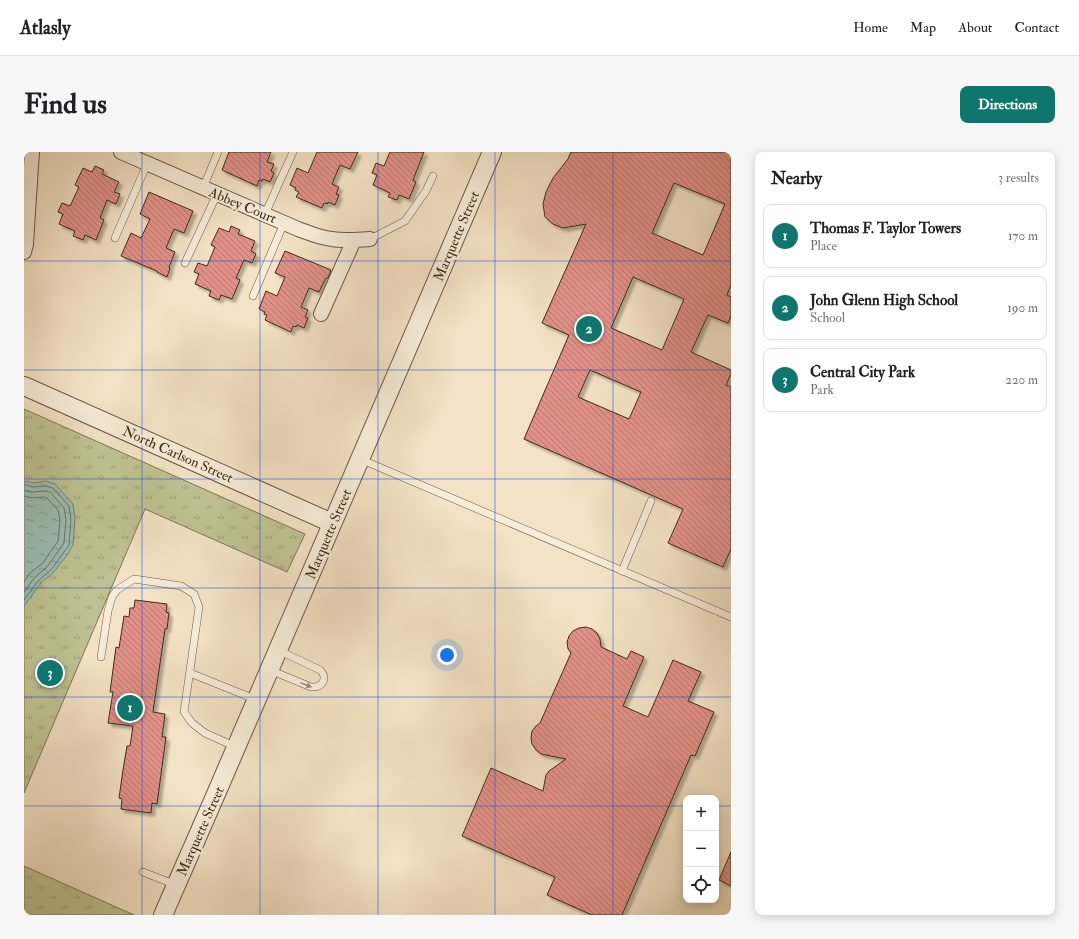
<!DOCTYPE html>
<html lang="en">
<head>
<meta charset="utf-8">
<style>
	body { margin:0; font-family:"IM FELL Double Pica",serif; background:#f6f6f6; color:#202124 }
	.controls { position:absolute; right:12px; bottom:12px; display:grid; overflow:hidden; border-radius:8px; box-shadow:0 2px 10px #0003 }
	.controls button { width:36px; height:36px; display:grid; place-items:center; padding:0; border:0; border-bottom:1px solid #e0e0e0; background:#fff; color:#202124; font:20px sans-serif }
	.you { position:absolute; left:423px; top:503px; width:14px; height:14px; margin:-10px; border:3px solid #fff; border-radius:50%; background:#1a73e8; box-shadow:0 0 0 6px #1a73e833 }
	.badge { display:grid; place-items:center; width:26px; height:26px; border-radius:50%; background:#0f766e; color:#fff; font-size:13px; font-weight:700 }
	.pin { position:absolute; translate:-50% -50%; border:2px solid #fff; box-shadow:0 1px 4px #0006 }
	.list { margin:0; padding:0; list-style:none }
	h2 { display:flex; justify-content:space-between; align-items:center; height:52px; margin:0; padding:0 16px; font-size:17px }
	h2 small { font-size:13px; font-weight:400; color:#757577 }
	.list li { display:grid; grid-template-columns:26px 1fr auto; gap:12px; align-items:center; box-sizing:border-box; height:64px; margin:0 8px 8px; padding:0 8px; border:1px solid #e0e0e0; border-radius:8px }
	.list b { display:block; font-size:15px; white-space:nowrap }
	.list p { margin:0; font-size:13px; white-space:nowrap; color:#757577 }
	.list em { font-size:13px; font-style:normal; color:#757577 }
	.icon { flex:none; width:22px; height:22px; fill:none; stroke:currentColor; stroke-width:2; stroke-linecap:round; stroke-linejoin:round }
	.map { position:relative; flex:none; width:707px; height:763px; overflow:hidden; border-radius:8px }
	header { display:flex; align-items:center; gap:24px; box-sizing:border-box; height:56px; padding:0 20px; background:#fff; border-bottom:1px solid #e0e0e0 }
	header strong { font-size:19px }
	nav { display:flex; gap:22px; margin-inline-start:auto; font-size:14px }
	.intro { display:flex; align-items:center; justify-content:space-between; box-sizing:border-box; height:96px; padding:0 24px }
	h1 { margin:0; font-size:28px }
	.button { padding:10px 18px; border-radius:8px; background:#0f766e; color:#fff; font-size:14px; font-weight:700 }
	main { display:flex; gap:24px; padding:0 24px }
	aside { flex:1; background:#fff; border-radius:8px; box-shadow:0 2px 10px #0003 }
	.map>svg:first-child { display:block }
	.park { fill:url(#park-tufts); stroke:#7e7656 }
	.water { fill:url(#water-ripples); stroke:#768375 }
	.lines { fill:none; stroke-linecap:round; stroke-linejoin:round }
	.shore { stroke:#6d7466; stroke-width:1 }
	.building { fill:url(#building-back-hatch); stroke:#3f2a19; fill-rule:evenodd; filter:url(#shadow) }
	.service-casing { stroke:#6c5844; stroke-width:8 }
	.minor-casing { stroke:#6c5844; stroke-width:16 }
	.tertiary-casing { stroke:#6c5844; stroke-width:20 }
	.service { stroke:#f7ecd9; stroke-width:7 }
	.minor { stroke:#f7ecd9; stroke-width:14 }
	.tertiary { stroke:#f7ecd9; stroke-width:18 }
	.oneway { fill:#9b8b79 }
	.grid { fill:none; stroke:#1d4ed8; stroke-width:1; stroke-opacity:0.55 }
	.labels { text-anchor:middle; stroke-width:4; stroke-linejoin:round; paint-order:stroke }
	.street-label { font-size:14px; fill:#3f2a19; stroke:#f7ecd9 }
</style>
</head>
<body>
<header>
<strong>Atlasly</strong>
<nav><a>Home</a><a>Map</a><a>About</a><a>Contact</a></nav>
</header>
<div class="intro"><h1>Find us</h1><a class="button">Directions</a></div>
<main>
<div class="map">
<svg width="707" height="763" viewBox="0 0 707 763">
	<defs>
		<pattern id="park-tufts" width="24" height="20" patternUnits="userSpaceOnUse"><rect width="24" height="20" fill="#bec292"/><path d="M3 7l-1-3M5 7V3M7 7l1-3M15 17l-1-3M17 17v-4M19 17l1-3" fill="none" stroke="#9c9e76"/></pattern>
		<pattern id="water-ripples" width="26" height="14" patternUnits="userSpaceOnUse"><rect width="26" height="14" fill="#9bbeb2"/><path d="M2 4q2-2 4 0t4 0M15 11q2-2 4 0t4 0" fill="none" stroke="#809b90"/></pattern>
		<pattern id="building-back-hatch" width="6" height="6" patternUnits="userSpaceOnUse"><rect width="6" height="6" fill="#e19188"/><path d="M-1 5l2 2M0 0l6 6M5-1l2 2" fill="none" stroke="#b8776e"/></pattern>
		<filter id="shadow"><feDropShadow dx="3.5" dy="3.5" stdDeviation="1" flood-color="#0004"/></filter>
	</defs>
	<rect width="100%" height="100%" fill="#f3e2c5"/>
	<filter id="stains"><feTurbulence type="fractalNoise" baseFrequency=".005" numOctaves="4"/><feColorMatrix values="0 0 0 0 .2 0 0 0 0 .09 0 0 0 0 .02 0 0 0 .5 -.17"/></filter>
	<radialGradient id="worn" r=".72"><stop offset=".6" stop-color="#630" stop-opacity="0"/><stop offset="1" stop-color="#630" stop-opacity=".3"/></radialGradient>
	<!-- park -->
	<g class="park">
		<path d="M0,257L281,382L263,420L121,357L0,641Z"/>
		<path d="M0,714L110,763H0Z"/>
	</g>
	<!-- water -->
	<path class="water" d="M4,329L8,331L22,329L31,332L49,352L51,367L50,382L49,393L44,402L29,421L17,431L0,454V330Z"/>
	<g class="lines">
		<!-- shore -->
		<g class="shore">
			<path d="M0,333H3L8,335L22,334L29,336L45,354L47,368L45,393L27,418L14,429L0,448"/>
			<path d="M0,338L8,340L21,339L26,340L40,356L42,368L40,391L23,415L11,425L0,440"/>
			<path d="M0,344L8,346L20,345L23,346L34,358L36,368L34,389L19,411L6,421L0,430"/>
		</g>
	</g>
	<!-- building -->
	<g class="building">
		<path d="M205,0H247L243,10L250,12L247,19L250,21L246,30L239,27L238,29L235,28L233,34L198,18Z"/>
		<path d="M293,0H334L326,17L316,13L308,32L315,35L312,42L315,43L311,53L304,50L303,52L300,51L298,56L272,45L275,40L271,38L272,36L266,33L273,16L284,21Z"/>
		<path d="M366,0H400L389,28L392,30L385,47L375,43L373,48L364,45L366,41L349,33L353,23L348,21L352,11L360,14Z"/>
		<path d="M547,0H707V133L703,143L707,145V164L704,171L684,163L667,200L707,218V222L702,233L707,235V397L699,415L644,391L659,357L500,287L545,183L518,171L562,72L539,76L529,72L521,65L519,52L522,40L529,26L544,7ZM650,31L701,52L679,103L628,81ZM609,125L660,147L638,198L587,176ZM566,218L617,240L605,267L554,245Z"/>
		<path d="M71,14L80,18L78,22L95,30L90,40L96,42L92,52L83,48L76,66L80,68L72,88L61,83L59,88L49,84L51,79L35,72L39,62L34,60L38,51L46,54L55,35L51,33L59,16L68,20Z"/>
		<path d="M125,40L169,59L160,81L150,77L142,96L151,100L145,115L146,116L143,125L133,120V119L97,104L107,81L117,86L126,67L116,62Z"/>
		<path d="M207,74L216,78L214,82L231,89L227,99L232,102L228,111L220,108L212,126L216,128L208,147L197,143L195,148L185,144L187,139L171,132L175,122L170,120L174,111L183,114L191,95L187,93L195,76L205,80Z"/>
		<path d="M261,99L307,118L304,126H302L295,140L285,136L277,155L284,158L281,165L284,166L280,176L273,173L272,175L269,174L267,180L241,168L243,163L240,162L241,160L235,157L242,139L253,144L261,125L251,121Z"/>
		<path d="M111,448L143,452L142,460L145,461L143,477H141L129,560L141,562L138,585H142L133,652L128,651L127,661L97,657L98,647L95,646L99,618L103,594H106L109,574L84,571L89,540H86L92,495L95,496L100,464L105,465L106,456H110Z"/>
		<path d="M562,475L568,477L573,481L576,487L577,495L603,507L607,499L620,505L599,554L624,565L649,508L677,520L664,549L690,560L671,604L667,603L598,763H568L523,743L531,725L438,684L467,616L519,639L522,623L525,619L542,607L517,602L512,598L508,592L507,586L508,579L512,574L516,571L547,501L544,497L543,490L545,484L549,479L555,476Z"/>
		<path d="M707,700V734L695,728Z"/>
	</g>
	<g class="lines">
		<defs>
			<g id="service">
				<path d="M179,36L194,0"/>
				<path d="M241,62L269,0"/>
				<path d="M91,86L123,12"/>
				<path d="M346,87L381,69L402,39L409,24"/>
				<path d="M161,111L193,42"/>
				<path d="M229,144L260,71"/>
				<path d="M336,307L707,465"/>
				<path d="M598,419L627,349"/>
				<path d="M77,505L84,459L88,445L93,438L110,427L157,434L170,442L175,455L160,560L168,571L181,581L212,595"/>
				<path d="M246,518L287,535C298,536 305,526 296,518L254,498"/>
				<path d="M166,521L233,548"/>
				<path d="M119,720L152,733"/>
			</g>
			<g id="minor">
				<path d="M97,0L274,77C285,81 296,86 308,87C320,89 333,88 346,87"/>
				<path d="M0,100L2,92L5,44L8,0"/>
				<path d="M297,162L330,88"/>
			</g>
			<g id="tertiary">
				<path d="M0,234L308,371"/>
				<path d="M139,763L192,642L468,0"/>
			</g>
		</defs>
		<!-- service casing -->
		<use href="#service" class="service-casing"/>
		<!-- minor casing -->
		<use href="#minor" class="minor-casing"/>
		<!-- tertiary casing -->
		<use href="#tertiary" class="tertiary-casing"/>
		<!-- service -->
		<use href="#service" class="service"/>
		<!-- minor -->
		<use href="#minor" class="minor"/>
		<!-- tertiary -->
		<use href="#tertiary" class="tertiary"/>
	</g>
	<!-- one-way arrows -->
	<defs><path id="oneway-solid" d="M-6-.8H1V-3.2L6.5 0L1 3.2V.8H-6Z"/></defs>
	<use class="oneway" href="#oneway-solid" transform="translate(282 533) rotate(21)"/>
	<!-- grid -->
	<path class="grid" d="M118,0V763M236,0V763M354,0V763M471,0V763M589,0V763M0,109H707M0,218H707M0,327H707M0,436H707M0,545H707M0,654H662M692,654H707"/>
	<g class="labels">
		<!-- street labels -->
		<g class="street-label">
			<text transform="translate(219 53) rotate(23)" y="5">Abbey Court</text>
			<text transform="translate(432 84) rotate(-67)" y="5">Marquette Street</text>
			<text transform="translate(154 302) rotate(24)" y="5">North Carlson Street</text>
			<text transform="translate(304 382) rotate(-67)" y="5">Marquette Street</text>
			<text transform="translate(176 679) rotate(-66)" y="5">Marquette Street</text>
		</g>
	</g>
	<rect width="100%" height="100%" filter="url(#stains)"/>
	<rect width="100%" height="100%" fill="url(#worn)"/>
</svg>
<div class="controls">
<button>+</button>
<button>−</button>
<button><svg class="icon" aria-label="locate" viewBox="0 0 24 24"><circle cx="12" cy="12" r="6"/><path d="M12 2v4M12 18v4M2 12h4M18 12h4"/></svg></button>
</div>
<div class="you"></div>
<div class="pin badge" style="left:106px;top:556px">1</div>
<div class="pin badge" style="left:565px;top:177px">2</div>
<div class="pin badge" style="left:26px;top:521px">3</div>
</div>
<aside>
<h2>Nearby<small>3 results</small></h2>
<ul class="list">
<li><span class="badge">1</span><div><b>Thomas F. Taylor Towers</b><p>Place</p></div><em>170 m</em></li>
<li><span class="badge">2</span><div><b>John Glenn High School</b><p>School</p></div><em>190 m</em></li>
<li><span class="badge">3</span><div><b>Central City Park</b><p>Park</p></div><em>220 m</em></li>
</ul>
</aside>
</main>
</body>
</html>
